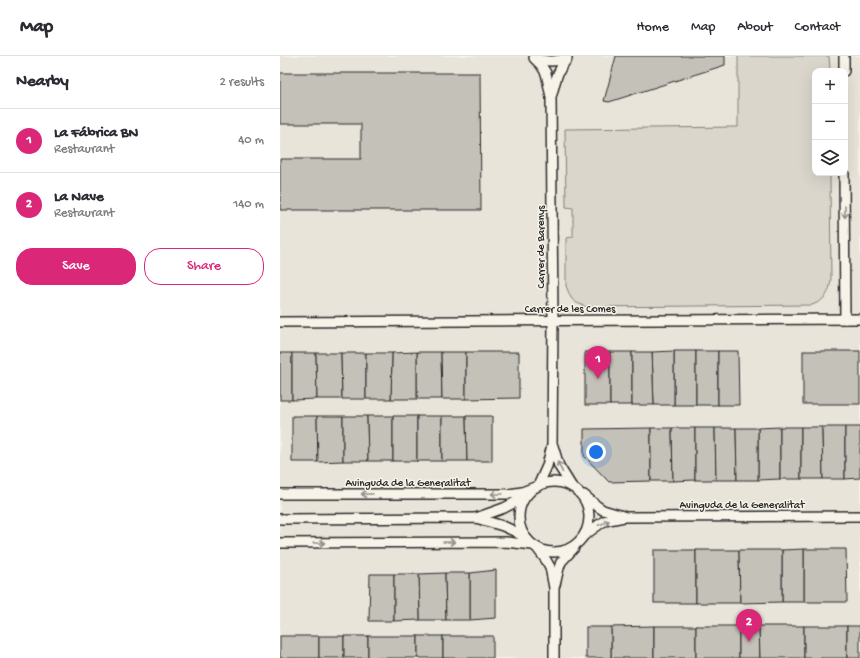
<!DOCTYPE html>
<html lang="en">
<head>
<meta charset="utf-8">
<style>
	body { margin:0; font-family:"Gochi Hand",sans-serif; background:#f2f2f3; color:#2b2b33 }
	.controls { position:absolute; right:12px; top:12px; display:grid; overflow:hidden; border-radius:8px; box-shadow:0 4px 16px #0002 }
	.controls button { width:36px; height:36px; display:grid; place-items:center; padding:0; border:0; border-bottom:1px solid #e1e1e2; background:#fff; color:#2b2b33; font:20px sans-serif }
	.you { position:absolute; left:316px; top:396px; width:14px; height:14px; margin:-10px; border:3px solid #fff; border-radius:50%; background:#1a73e8; box-shadow:0 0 0 6px #1a73e833 }
	.badge { display:grid; place-items:center; width:26px; height:26px; border-radius:50%; background:#db2777; color:#fff; font-size:13px; font-weight:700 }
	.pin { position:absolute; translate:-50% -33px; filter:drop-shadow(0 1px 2px #0008) }
	.pin::after { content:''; position:absolute; top:21px; width:14px; height:12px; background:inherit; clip-path:polygon(0 0,100% 0,50% 100%) }
	.list { margin:0; padding:0; list-style:none }
	h2 { display:flex; justify-content:space-between; align-items:center; height:52px; margin:0; padding:0 16px; font-size:17px }
	h2 small { font-size:13px; font-weight:400; color:#7c7c81 }
	.list li { display:grid; grid-template-columns:26px 1fr auto; gap:12px; align-items:center; box-sizing:border-box; height:64px; padding:0 16px; border-top:1px solid #e1e1e2 }
	.list b { display:block; font-size:15px; white-space:nowrap }
	.list p { margin:0; font-size:13px; white-space:nowrap; color:#7c7c81 }
	.list em { font-size:13px; font-style:normal; color:#7c7c81 }
	.actions { display:flex; gap:8px; padding:12px 16px }
	.actions a { flex:1; padding:9px 0; border:1px solid #db2777; border-radius:16px; text-align:center; font-size:14px; color:#db2777 }
	.actions .main { background:#db2777; color:#fff }
	.icon { flex:none; width:22px; height:22px; fill:none; stroke:currentColor; stroke-width:2; stroke-linecap:round; stroke-linejoin:round }
	.map { position:relative; flex:none; width:580px; height:602px; overflow:hidden }
	header { display:flex; align-items:center; gap:24px; box-sizing:border-box; height:56px; padding:0 20px; background:#fff; border-bottom:1px solid #e1e1e2 }
	header strong { font-size:19px }
	nav { display:flex; gap:22px; margin-inline-start:auto; font-size:14px }
	main { display:flex }
	aside { flex:1; background:#fff }
	.map>svg:first-child { display:block }
	.built { fill:#e8e4da; fill-rule:evenodd }
	.green { fill:#dad6cc; stroke:#82807c }
	.building { fill:#c4c1b9; stroke:#2b2b2b }
	.lines { fill:none; stroke-linecap:round; stroke-linejoin:round }
	.minor-casing { stroke:#2b2b2b; stroke-width:12 }
	.minor { stroke:#f7f3e8; stroke-width:9 }
	.oneway { stroke:#918f8a }
	.labels { text-anchor:middle; stroke-width:3; stroke-linejoin:round; paint-order:stroke }
	.street-label { font-size:11px; fill:#2b2b2b; stroke:#f7f3e8 }
</style>
</head>
<body>
<header>
<strong>Map</strong>
<nav><a>Home</a><a>Map</a><a>About</a><a>Contact</a></nav>
</header>
<main>
<aside>
<h2>Nearby<small>2 results</small></h2>
<ul class="list">
<li><span class="badge">1</span><div><b>La Fábrica BN</b><p>Restaurant</p></div><em>40 m</em></li>
<li><span class="badge">2</span><div><b>La Nave</b><p>Restaurant</p></div><em>140 m</em></li>
</ul>
<div class="actions"><a class="main">Save</a><a>Share</a></div>
</aside>
<div class="map">
<svg width="580" height="602" viewBox="0 0 580 602">
	<rect width="100%" height="100%" fill="#f7f3e8"/>
	<filter id="ink" filterUnits="userSpaceOnUse"><feTurbulence type="fractalNoise" baseFrequency=".025" numOctaves="2"/><feDisplacementMap in="SourceGraphic" scale="8" xChannelSelector="R" yChannelSelector="G"/><feConvolveMatrix kernelMatrix="1 2 1 2 8 2 1 2 1" color-interpolation-filters="sRGB"/></filter>
	<g filter="url(#ink)">
		<!-- built -->
		<path class="built" d="M0,0H580V602H0ZM535,15H565V117H535Z"/>
		<!-- green -->
		<path class="green" d="M458,0H549L550,15H535V117H550L551,224C549,237 546,244 532,249L306,251L295,246L291,242L286,230V182L293,181V152L286,151L285,73L458,71Z"/>
		<!-- building -->
		<g class="building">
			<path d="M336,0H445V9L329,46L324,45Z"/>
			<path d="M0,17H200L201,154H0V103H81V68H0Z"/>
			<rect x="394" y="295" width="22" height="54"/>
			<path d="M394,295V349H374L372,296Z"/>
			<rect x="416" y="295" width="22" height="54"/>
			<path d="M438,295H458L459,349H438Z"/>
			<rect x="523" y="295" width="57" height="53"/>
			<path d="M137,296H161L162,343H137Z"/>
			<path d="M137,296V343H111L112,297Z"/>
			<path d="M161,296H186V343H162Z"/>
			<path d="M186,296H239V342L186,343Z"/>
			<rect x="305" y="296" width="25" height="53"/>
			<rect x="330" y="296" width="22" height="53"/>
			<path d="M352,296H372L374,349H352Z"/>
			<rect x="0" y="297" width="12" height="47"/>
			<path d="M12,297H36L37,343L12,344Z"/>
			<path d="M36,297H61L62,343H37Z"/>
			<path d="M61,297H86V343H62Z"/>
			<path d="M86,297H112L111,343H86Z"/>
			<path d="M12,360H37L38,406H12Z"/>
			<path d="M37,360H63V405L38,406Z"/>
			<path d="M63,360H87L88,405H63Z"/>
			<path d="M87,360H113V405H88Z"/>
			<rect x="113" y="360" width="24" height="45"/>
			<rect x="137" y="360" width="25" height="45"/>
			<path d="M162,360H186L187,405H162Z"/>
			<path d="M186,360H212V405H187Z"/>
			<path d="M500,371V423L478,424V372Z"/>
			<rect x="500" y="371" width="21" height="52"/>
			<path d="M521,371H542L543,423H521Z"/>
			<path d="M542,371H565V423H543Z"/>
			<path d="M565,371H580V422L565,423Z"/>
			<path d="M371,372V425L329,426L304,400V373Z"/>
			<path d="M371,372H392L393,425H371Z"/>
			<path d="M392,372H415V424L393,425Z"/>
			<path d="M415,372H435L436,424H415Z"/>
			<path d="M435,372H456L457,424H436Z"/>
			<path d="M456,372H478V424H457Z"/>
			<path d="M524,493H566L567,546H524Z"/>
			<path d="M524,493V546H502V494Z"/>
			<rect x="374" y="494" width="42" height="53"/>
			<path d="M416,494H459L460,547H416Z"/>
			<path d="M459,494H502V546L460,547Z"/>
			<path d="M216,514V562L190,564V517Z"/>
			<path d="M165,517L166,564H140L139,518Z"/>
			<path d="M165,517H190V564H166Z"/>
			<path d="M90,518H114V565H89Z"/>
			<path d="M114,518H139L140,564L114,565Z"/>
			<path d="M374,570V602H331V571Z"/>
			<rect x="374" y="570" width="42" height="32"/>
			<rect x="416" y="570" width="43" height="32"/>
			<path d="M459,570H479L480,602H459Z"/>
			<path d="M479,570H524V602H480Z"/>
			<rect x="524" y="570" width="43" height="32"/>
			<rect x="567" y="570" width="13" height="32"/>
			<rect x="306" y="571" width="25" height="31"/>
			<rect x="0" y="580" width="39" height="22"/>
			<rect x="39" y="580" width="25" height="22"/>
			<rect x="64" y="580" width="24" height="22"/>
			<rect x="88" y="580" width="50" height="22"/>
			<rect x="138" y="580" width="25" height="22"/>
			<rect x="163" y="580" width="50" height="22"/>
		</g>
		<g class="lines">
			<defs>
				<g id="minor">
					<path d="M564,0V15"/>
					<path d="M254,2L261,9L266,17L271,41L273,264L272,389L267,410L258,430"/>
					<path d="M255,2C267,6 275,6 287,2"/>
					<path d="M272,38C276,23 277,15 287,3"/>
					<path d="M564,117L565,263"/>
					<path d="M0,266L580,263"/>
					<path d="M273,390L279,410L292,431"/>
					<circle cx="274" cy="461" r="35"/>
					<path d="M0,438H229L242,436L255,431"/>
					<path d="M304,439L317,450L323,454L343,460"/>
					<path d="M196,462L224,452L245,441"/>
					<path d="M0,463L196,462L223,470L236,476L248,484"/>
					<path d="M306,478L324,465L344,461L580,460"/>
					<path d="M0,487L226,486L253,489"/>
					<path d="M257,492L266,504L270,511L274,532V602"/>
					<path d="M275,529L279,512L281,506L294,492"/>
				</g>
			</defs>
			<!-- minor casing -->
			<use href="#minor" class="minor-casing"/>
			<!-- minor -->
			<use href="#minor" class="minor"/>
		</g>
		<!-- one-way arrows -->
		<defs><path id="oneway-shaft" d="M-6 0H5M1.5-3L5.5 0L1.5 3" fill="none" stroke-width="1.6" stroke-linecap="round" stroke-linejoin="round"/></defs>
		<g class="oneway">
			<use href="#oneway-shaft" transform="translate(565 156) rotate(90)"/>
			<use href="#oneway-shaft" transform="translate(280 411) rotate(-115)"/>
			<use href="#oneway-shaft" transform="translate(87 438) rotate(180)"/>
			<use href="#oneway-shaft" transform="translate(217 438) rotate(180)"/>
			<use href="#oneway-shaft" transform="translate(324 467) rotate(-22)"/>
			<use href="#oneway-shaft" transform="translate(169 486)"/>
			<use href="#oneway-shaft" transform="translate(39 487)"/>
		</g>
	</g>
	<g class="labels">
		<!-- street labels -->
		<g class="street-label">
			<text transform="translate(260 191) rotate(-90)" y="4">Carrer de Barenys</text>
			<text x="290" y="256">Carrer de les Comes</text>
			<text x="128" y="430">Avinguda de la Generalitat</text>
			<text x="462" y="452">Avinguda de la Generalitat</text>
		</g>
	</g>
</svg>
<div class="controls">
<button>+</button>
<button>−</button>
<button><svg class="icon" aria-label="layers" viewBox="0 0 24 24"><path d="M12 4l9 5-9 5-9-5zM3 14l9 5 9-5"/></svg></button>
</div>
<div class="you"></div>
<div class="pin badge" style="left:318px;top:323px">1</div>
<div class="pin badge" style="left:469px;top:586px">2</div>
</div>
</main>
</body>
</html>
